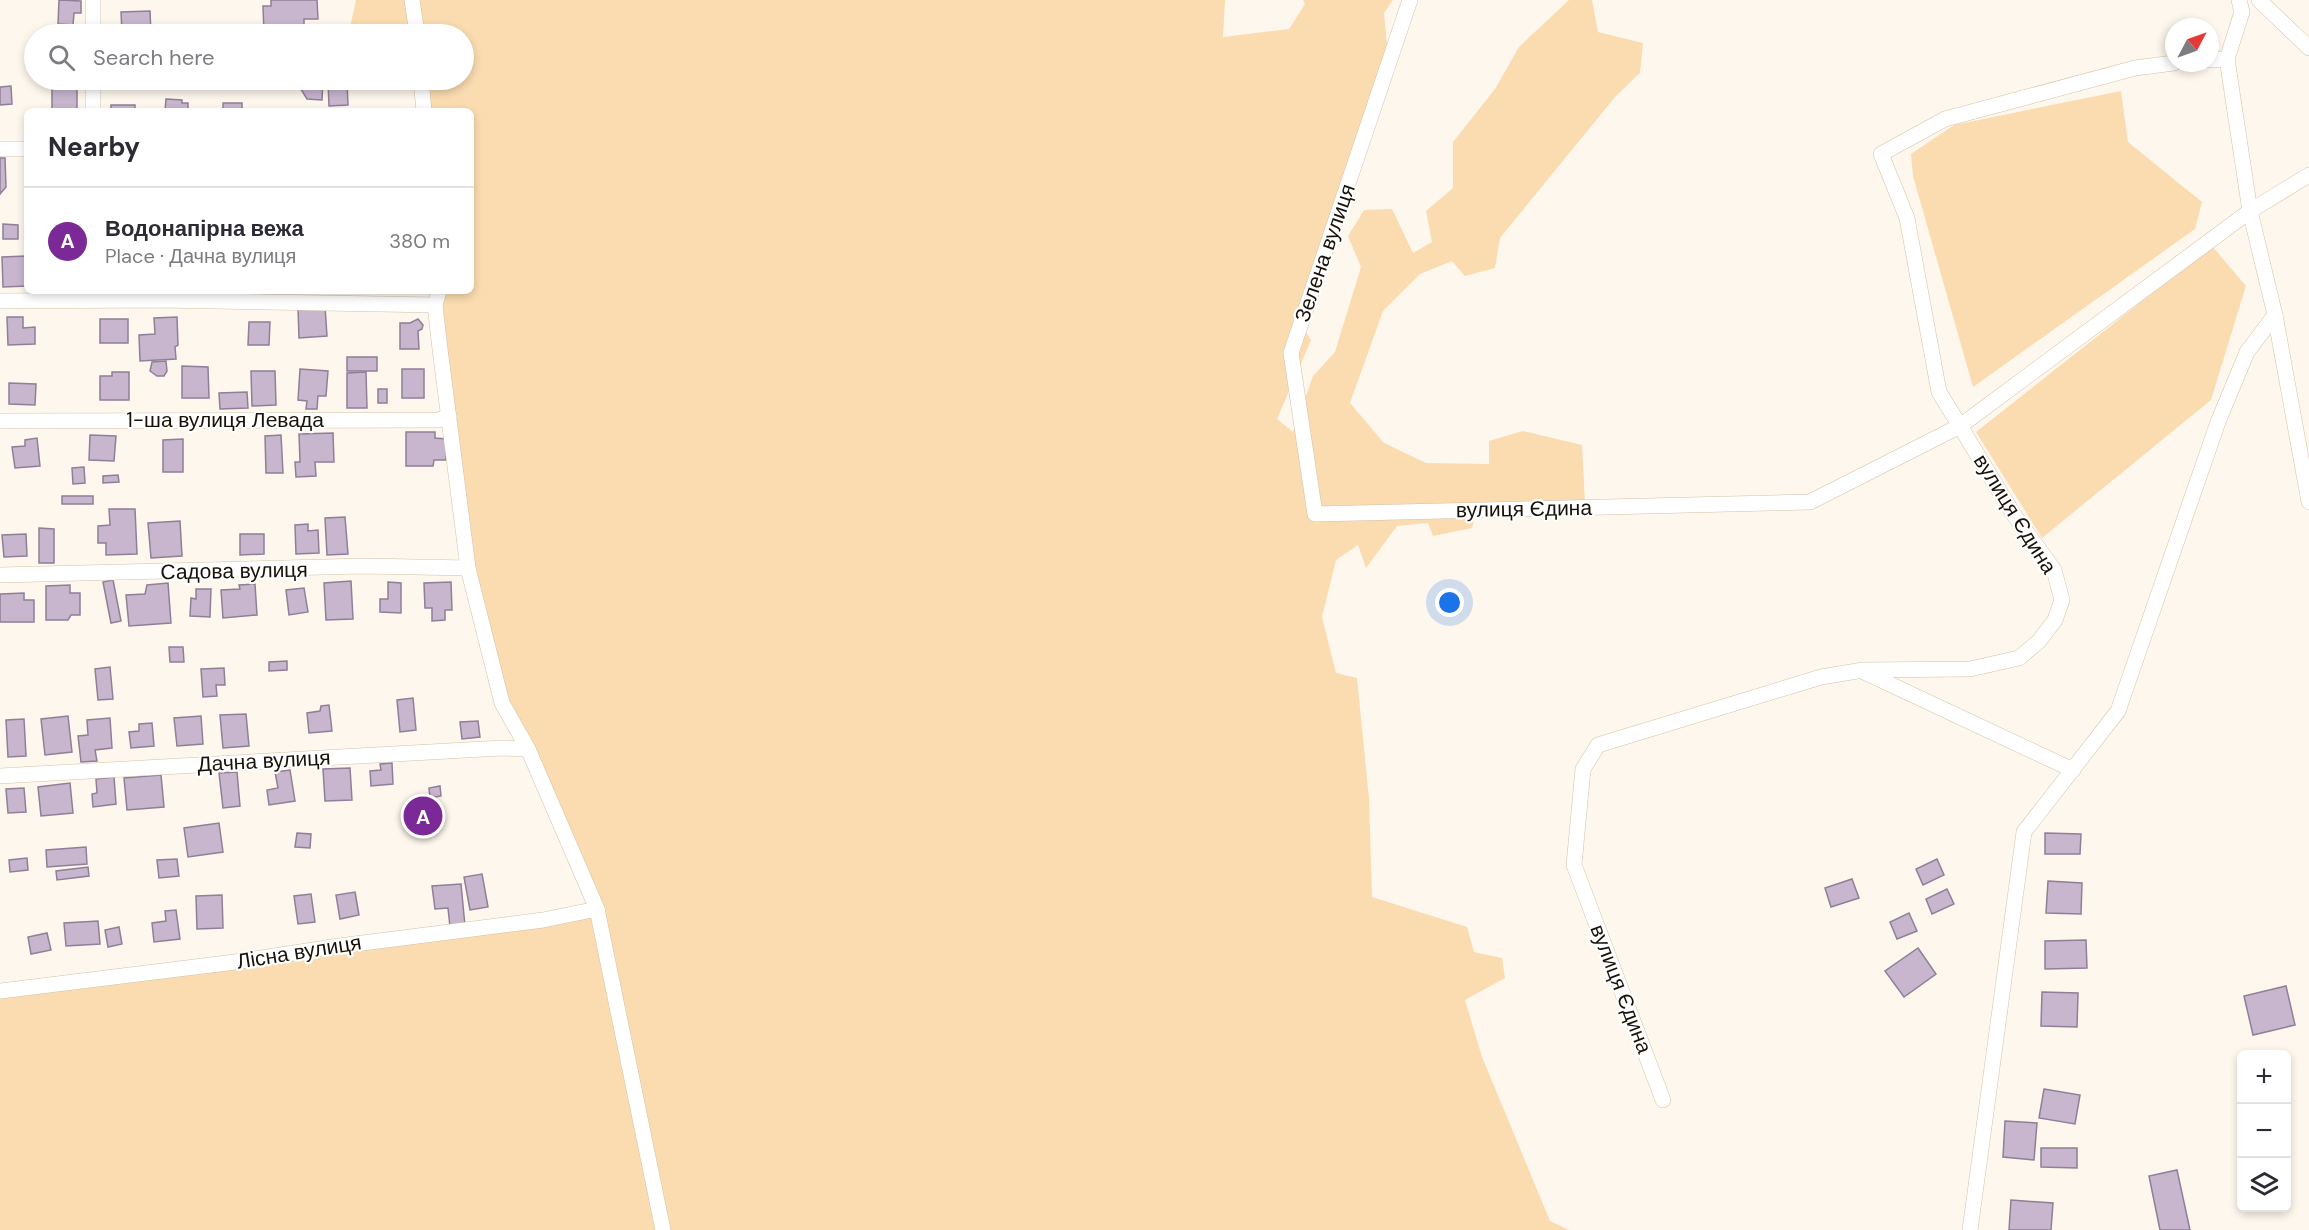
<!DOCTYPE html>
<html lang="en">
<head>
<meta charset="utf-8">
<style>
	body { margin:0; font-family:"DM Sans",sans-serif; background:#f2f2f3; color:#2b2b33 }
	.controls { position:absolute; right:18px; bottom:18px; display:grid; overflow:hidden; border-radius:9px; box-shadow:0 3px 9px #0003 }
	.controls button { width:54px; height:54px; display:grid; place-items:center; padding:0; border:0; border-bottom:2px solid #e1e1e2; background:#fff; color:#2b2b33; font:30px sans-serif }
	.compass { position:absolute; left:2165px; top:18px; width:54px; height:54px; border-radius:50%; background:#fff; box-shadow:0 3px 9px #0003; rotate:49deg }
	.you { position:absolute; left:1450px; top:603px; width:21px; height:21px; margin:-15px; border:4px solid #fff; border-radius:50%; background:#1a73e8; box-shadow:0 0 0 9px #1a73e833 }
	.badge { display:grid; place-items:center; width:39px; height:39px; border-radius:50%; background:#7c2998; color:#fff; font-size:20px; font-weight:700 }
	.pin { position:absolute; translate:-50% -50%; border:3px solid #fff; box-shadow:0 2px 6px #0006 }
	.list { margin:0; padding:0; list-style:none }
	h2 { display:flex; justify-content:space-between; align-items:center; height:78px; margin:0; padding:0 24px; font-size:26px }
	h2 small { font-size:20px; font-weight:400; color:#7c7c81 }
	.list li { display:grid; grid-template-columns:39px 1fr auto; gap:18px; align-items:center; box-sizing:border-box; height:108px; padding:0 24px; border-top:2px solid #e1e1e2 }
	.list b { display:block; font-size:22px; white-space:nowrap }
	.list p { margin:0; font-size:20px; white-space:nowrap; color:#7c7c81 }
	.list em { font-size:20px; font-style:normal; color:#7c7c81 }
	.icon { flex:none; width:33px; height:33px; fill:none; stroke:currentColor; stroke-width:2; stroke-linecap:round; stroke-linejoin:round }
	.map { position:relative; flex:none; width:2309px; height:1230px; overflow:hidden }
	.search { position:absolute; background:#fff; box-shadow:0 3px 9px #0003; left:24px; top:24px; width:450px; height:66px; display:flex; align-items:center; gap:15px; box-sizing:border-box; padding:0 21px; border-radius:33px; color:#7c7c81; font-size:22px }
	.panel { position:absolute; background:#fff; box-shadow:0 3px 9px #0003; left:24px; top:108px; width:450px; height:186px; border-radius:9px }
	.map>svg:first-child { display:block }
	.green { fill:#fadcb0 }
	.building { fill:#c8b6cf; stroke:#907f96; stroke-width:1.5 }
	.lines { fill:none; stroke-linecap:round; stroke-linejoin:round }
	.minor-casing { stroke:#d3c2a9; stroke-width:16 }
	.minor { stroke:#fff; stroke-width:15 }
	.labels { text-anchor:middle; stroke-width:4.5; stroke-linejoin:round; paint-order:stroke }
	.street-label { font-size:21px; fill:#181209; stroke:#fff }
</style>
</head>
<body>
<div class="map">
<svg width="2309" height="1230" viewBox="0 0 2309 1230">
	<rect width="100%" height="100%" fill="#fef7ed"/>
	<!-- green -->
	<g class="green">
		<path d="M356,0H1225L1223,37L1289,29L1305,4L1303,0H1393L1384,13L1389,67L1304,329L1311,340L1277,419L1293,432L1313,376L1335,352L1361,267L1348,236L1364,210L1392,209L1413,253L1432,242L1426,211L1453,188V142L1495,89L1519,47L1569,0H1592L1598,32L1643,43L1640,73L1615,97L1500,238L1495,268L1465,276L1452,261L1420,274L1383,311L1350,403L1384,443L1426,463L1489,464V441L1523,431L1582,445L1585,502L1478,503L1472,528L1433,536L1428,523L1397,526L1366,568L1358,545L1336,560L1322,617L1336,673L1357,678L1369,799L1372,897L1467,927L1474,952L1502,958L1505,978L1465,1000L1482,1057L1550,1221L1569,1230H0V991L597,909L502,703L468,568L439,291H471V111H424L421,80H464V34H337L349,32Z"/>
		<path d="M2121,91L2128,142L2202,202L2195,229L1973,387L1913,176L1911,154L1954,125Z"/>
		<path d="M2212,246L2246,286L2211,400L2042,538L1976,432Z"/>
	</g>
	<!-- building -->
	<g class="building">
		<path d="M59,0L81,1V13H74L73,25L58,24Z"/>
		<path d="M271,0H317L318,19H304V34H264L263,6H271Z"/>
		<path d="M150,11L151,34H122L121,12Z"/>
		<path d="M309,80H323L322,100L307,99L299,86Z"/>
		<path d="M347,81L348,105L329,106L328,82Z"/>
		<path d="M11,86L12,104L0,105V87Z"/>
		<rect x="52" y="87" width="25" height="24"/>
		<path d="M166,99L182,100V103H188V111H165Z"/>
		<rect x="223" y="103" width="19" height="8"/>
		<rect x="111" y="105" width="24" height="6"/>
		<path d="M0,158H5L6,187L0,194Z"/>
		<path d="M3,224L18,225V239H3Z"/>
		<path d="M26,256L27,286L3,287L2,257Z"/>
		<path d="M325,306L327,336L299,338L298,308Z"/>
		<path d="M7,317H23V328L35,327V344L8,345Z"/>
		<path d="M177,317L178,345L175,347L176,359L140,361L139,335L155,334L154,318Z"/>
		<rect x="100" y="319" width="28" height="24"/>
		<path d="M418,319L423,325L422,329L418,331L419,349H400V323H410Z"/>
		<path d="M249,322H270L269,345H248Z"/>
		<rect x="347" y="357" width="30" height="14"/>
		<path d="M166,361L167,371L164,376H157L150,371L152,362Z"/>
		<path d="M182,366L208,367L209,398H182Z"/>
		<path d="M300,369L328,371L326,396H318L317,409H306L307,401L298,400Z"/>
		<rect x="402" y="369" width="22" height="29"/>
		<path d="M251,371H275L276,405L252,406Z"/>
		<path d="M112,372H129V400H100V376H112Z"/>
		<path d="M366,372L367,408H347V373Z"/>
		<path d="M9,383L36,384L35,405L9,404Z"/>
		<rect x="378" y="389" width="9" height="14"/>
		<path d="M247,392L248,408L220,409L219,393Z"/>
		<path d="M406,432H435V438L446,439V460H434L433,466H406Z"/>
		<path d="M333,433L334,462H315L316,476L296,477L295,462H300L299,434Z"/>
		<path d="M90,435L116,436L114,461L89,460Z"/>
		<path d="M281,435L283,473H266L265,436Z"/>
		<path d="M37,438L40,466L15,468L12,447L25,446V440Z"/>
		<path d="M183,439V472H163V440Z"/>
		<path d="M84,467L85,483L73,484L72,468Z"/>
		<path d="M118,475L119,482L103,483V476Z"/>
		<rect x="62" y="496" width="31" height="8"/>
		<path d="M109,509H135L137,554L106,555V543H98V526L110,525Z"/>
		<path d="M345,517L348,554L327,555L325,518Z"/>
		<path d="M180,521L182,556L151,558L148,523Z"/>
		<path d="M308,524V531L318,530L319,553L296,554L295,525Z"/>
		<path d="M39,528L54,529V563H39Z"/>
		<path d="M26,534L27,556L4,557L2,535Z"/>
		<path d="M240,534H264V554L240,555Z"/>
		<path d="M113,580L121,621L111,623L103,582Z"/>
		<path d="M351,581L353,619L326,620L324,583Z"/>
		<path d="M388,582L401,583V613L380,612V599H388Z"/>
		<path d="M451,582L452,610H445V620L432,621V608H425L424,583Z"/>
		<path d="M168,583L171,623L129,626L126,595L145,594L147,585Z"/>
		<path d="M255,584L257,615L223,618L221,590L240,589L239,585Z"/>
		<path d="M70,585V593H80V615H71L68,620H46V586Z"/>
		<path d="M304,588L308,612L289,615L286,590Z"/>
		<path d="M196,589H211L210,617L190,616L191,598L196,599Z"/>
		<path d="M24,593V600H34V622H0V594Z"/>
		<path d="M169,647H183L184,662H170Z"/>
		<path d="M287,661V670L269,671V662Z"/>
		<path d="M110,667L113,699L98,700L95,669Z"/>
		<path d="M224,668L225,685H216L217,696L203,697L201,669Z"/>
		<path d="M413,698L416,730L400,732L397,700Z"/>
		<path d="M329,705L332,731L309,733L307,713L320,711L321,706Z"/>
		<path d="M246,714L249,746L223,748L220,715Z"/>
		<path d="M68,716L72,752L45,755L41,719Z"/>
		<path d="M201,716L203,744L177,746L174,718Z"/>
		<path d="M110,718L112,748L95,750L97,761L81,762L78,736L88,735L87,720Z"/>
		<path d="M24,719L26,756L8,757L6,720Z"/>
		<path d="M478,721L480,737L462,739L460,722Z"/>
		<path d="M152,723L154,746L131,748L129,732L139,731V724Z"/>
		<path d="M392,763L393,784L371,786L370,771L381,770L380,764Z"/>
		<path d="M350,768L352,800L325,801L323,769Z"/>
		<path d="M290,770L295,801L269,805L267,790L278,788L275,772Z"/>
		<path d="M237,772L240,806L223,808L219,773Z"/>
		<path d="M161,775L164,807L127,810L124,778Z"/>
		<path d="M114,777L116,804L93,807L92,794L97,793L96,779Z"/>
		<path d="M70,783L73,813L41,816L38,787Z"/>
		<path d="M440,786L441,796L430,798L429,788Z"/>
		<path d="M24,788L26,812L8,813L6,789Z"/>
		<circle cx="423" cy="817" r="5.5"/>
		<path d="M219,823L223,852L188,857L184,828Z"/>
		<path d="M297,833L311,834L310,848L295,847Z"/>
		<path d="M2045,833L2081,834L2080,854H2045Z"/>
		<path d="M86,847L87,864L47,867L46,850Z"/>
		<path d="M27,858L28,870L10,872L9,860Z"/>
		<path d="M177,859L179,876L159,878L157,860Z"/>
		<path d="M1937,859L1944,875L1923,885L1916,869Z"/>
		<path d="M88,867L89,876L57,880L56,871Z"/>
		<path d="M482,874L488,907L470,910L464,877Z"/>
		<path d="M1852,879L1859,898L1831,907L1825,888Z"/>
		<path d="M2048,881L2082,883L2081,914L2046,913Z"/>
		<path d="M461,884L465,926L450,927L448,908L435,909L432,886Z"/>
		<path d="M1947,889L1954,904L1932,914L1926,899Z"/>
		<path d="M355,892L359,915L340,919L336,895Z"/>
		<path d="M311,894L315,922L298,924L294,896Z"/>
		<path d="M222,895L223,928L197,929L196,896Z"/>
		<path d="M176,910L180,939L154,942L152,923L166,921L165,911Z"/>
		<path d="M1909,913L1917,931L1897,939L1890,922Z"/>
		<path d="M98,921L100,944L66,946L64,923Z"/>
		<path d="M119,927L122,944L108,947L105,930Z"/>
		<path d="M47,933L51,950L31,954L28,937Z"/>
		<path d="M2086,940L2087,968L2045,969V941Z"/>
		<path d="M1918,948L1936,974L1904,997L1885,971Z"/>
		<path d="M2286,986L2295,1025L2253,1035L2244,996Z"/>
		<path d="M2042,992L2078,993L2077,1027L2041,1026Z"/>
		<path d="M2044,1089L2080,1095L2075,1124L2039,1118Z"/>
		<path d="M2005,1121L2037,1123L2034,1160L2003,1157Z"/>
		<path d="M2041,1148H2077V1168L2041,1167Z"/>
		<path d="M2177,1170L2190,1230H2160L2149,1176Z"/>
		<path d="M2011,1200L2053,1203L2051,1230H2009Z"/>
	</g>
	<g class="lines">
		<defs>
			<g id="minor">
				<path d="M412,0L417,34"/>
				<path d="M1410,0L1291,353L1315,514L1810,502L1960,426L2012,512L2054,570L2062,600L2055,620L2039,641L2019,658L1970,669L1863,670L1821,677L1598,745L1583,769L1574,865L1663,1100"/>
				<path d="M2239,0L2242,12L2227,59L2250,211L2275,315L2309,502"/>
				<path d="M2259,0L2309,48"/>
				<path d="M93,34V0"/>
				<path d="M2210,60L2227,59"/>
				<path d="M2174,63L2135,68L1945,119L1881,154L1907,218L1939,392L1960,426L2250,211L2309,175"/>
				<path d="M93,80V111"/>
				<path d="M421,80L424,111"/>
				<path d="M0,149H27"/>
				<path d="M439,291L435,305L440,349L468,568L502,703L528,749L597,909L663,1230"/>
				<path d="M0,301L160,300L435,305"/>
				<path d="M0,421L439,420L449,416"/>
				<path d="M0,575L364,566L468,568"/>
				<path d="M1864,672L2073,770"/>
				<path d="M0,776L502,748L528,749"/>
				<path d="M0,991L235,962L339,946L543,920L597,909"/>
				<path d="M1970,1230L2024,832L2118,711L2218,422L2247,352L2275,315"/>
			</g>
		</defs>
		<!-- minor casing -->
		<use href="#minor" class="minor-casing"/>
		<!-- minor -->
		<use href="#minor" class="minor"/>
	</g>
	<g class="labels">
		<!-- street labels -->
		<g class="street-label">
			<text transform="translate(1325 253) rotate(-71)" y="7">Зелена вулиця</text>
			<text x="225" y="427">1-ша вулиця Левада</text>
			<text transform="translate(1524 509) rotate(-1)" y="7">вулиця Єдина</text>
			<text transform="translate(2015 514) rotate(58)" y="7">вулиця Єдина</text>
			<text transform="translate(234 571) rotate(-1)" y="7">Садова вулиця</text>
			<text transform="translate(264 761) rotate(-3)" y="7">Дачна вулиця</text>
			<text transform="translate(299 952) rotate(-9)" y="7">Лісна вулиця</text>
			<text transform="translate(1621 989) rotate(69)" y="7">вулиця Єдина</text>
		</g>
	</g>
</svg>
<div class="controls">
<button>+</button>
<button>−</button>
<button><svg class="icon" aria-label="layers" viewBox="0 0 24 24"><path d="M12 4l9 5-9 5-9-5zM3 14l9 5 9-5"/></svg></button>
</div>
<svg class="compass" viewBox="-18 -18 36 36"><path d="M0-13l5 13h-10z" fill="#e53935"/><path d="M0 13l5-13h-10z" fill="#7c7c81"/></svg>
<div class="you"></div>
<div class="pin badge" style="left:423px;top:816px">A</div>
<div class="search"><svg class="icon" aria-label="search" viewBox="0 0 24 24"><circle cx="10" cy="10" r="6"/><path d="M15 15l6 6"/></svg>Search here</div>
<section class="panel">
<h2>Nearby<small></small></h2>
<ul class="list">
<li><span class="badge">A</span><div><b>Водонапірна вежа</b><p>Place · Дачна вулиця</p></div><em>380 m</em></li>
</ul>
</section>
</div>
</body>
</html>
